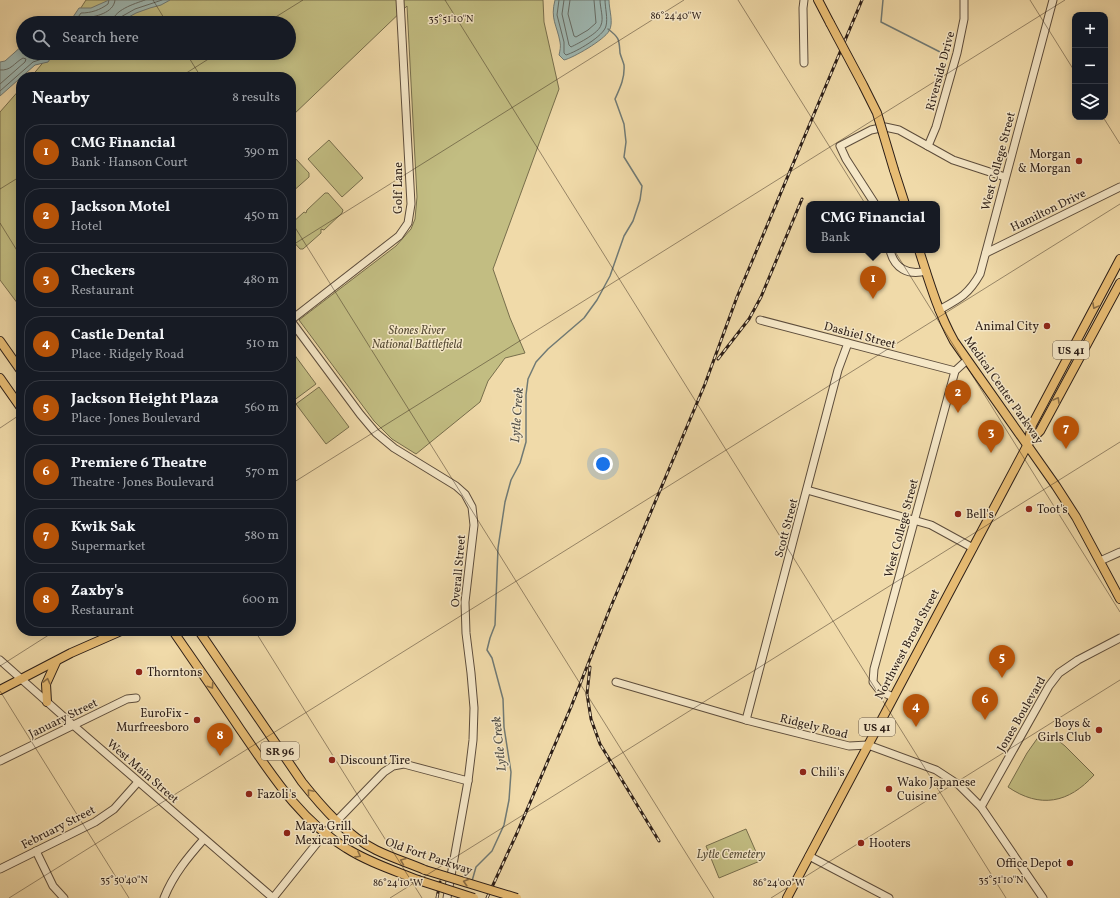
<!DOCTYPE html>
<html lang="en">
<head>
<meta charset="utf-8">
<style>
	body { margin:0; font-family:Vollkorn,serif; background:#242831; color:#f1f3f6 }
	.controls { position:absolute; right:12px; top:12px; display:grid; overflow:hidden; border-radius:8px; box-shadow:0 2px 10px #0003 }
	.controls button { width:36px; height:36px; display:grid; place-items:center; padding:0; border:0; border-bottom:1px solid #363941; background:#171b24; color:#f1f3f6; font:20px sans-serif }
	.you { position:absolute; left:603px; top:464px; width:14px; height:14px; margin:-10px; border:3px solid #fff; border-radius:50%; background:#1a73e8; box-shadow:0 0 0 6px #1a73e833 }
	.badge { display:grid; place-items:center; width:26px; height:26px; border-radius:50%; background:#b45309; color:#fff; font-size:13px; font-weight:700 }
	.pin { position:absolute; translate:-50% -33px; filter:drop-shadow(0 1px 2px #0008) }
	.pin::after { content:''; position:absolute; top:21px; width:14px; height:12px; background:inherit; clip-path:polygon(0 0,100% 0,50% 100%) }
	.popup { position:absolute; left:806px; top:201px; width:134px; height:52px; box-sizing:border-box; display:grid; place-content:center; border-radius:8px; background:#171b24; filter:drop-shadow(0 1px 3px #0005); font-size:13px; white-space:nowrap; color:#9ea1a6 }
	.popup b { font-size:15px; color:#f1f3f6 }
	.popup::after { content:''; position:absolute; left:50%; top:100%; margin-left:-8px; border:8px solid transparent; border-top-color:#171b24 }
	.list { margin:0; padding:0; list-style:none }
	h2 { display:flex; justify-content:space-between; align-items:center; height:52px; margin:0; padding:0 16px; font-size:17px }
	h2 small { font-size:13px; font-weight:400; color:#9ea1a6 }
	.list li { display:grid; grid-template-columns:26px 1fr auto; gap:12px; align-items:center; box-sizing:border-box; height:56px; margin:0 8px 8px; padding:0 8px; border:1px solid #363941; border-radius:16px }
	.list b { display:block; font-size:15px; white-space:nowrap }
	.list p { margin:0; font-size:13px; white-space:nowrap; color:#9ea1a6 }
	.list em { font-size:13px; font-style:normal; color:#9ea1a6 }
	.icon { flex:none; width:22px; height:22px; fill:none; stroke:currentColor; stroke-width:2; stroke-linecap:round; stroke-linejoin:round }
	.map { position:relative; flex:none; width:1120px; height:898px; overflow:hidden }
	.search { position:absolute; background:#171b24; box-shadow:0 2px 10px #0003; left:16px; top:16px; width:280px; height:44px; display:flex; align-items:center; gap:10px; box-sizing:border-box; padding:0 14px; border-radius:22px; color:#9ea1a6; font-size:15px }
	.panel { position:absolute; background:#171b24; box-shadow:0 2px 10px #0003; left:16px; top:72px; width:280px; height:564px; border-radius:16px }
	.map>svg:first-child { display:block }
	.green { fill:#c2bd82; stroke:#776e4c }
	.water { fill:#9eb8b3; stroke:#707a75 }
	.lines { fill:none; stroke-linecap:round; stroke-linejoin:round }
	.shore { stroke:#656b65; stroke-width:1 }
	.stream { stroke:#707a75; stroke-width:1.5 }
	.minor-casing { stroke:#5d4d3c; stroke-width:9 }
	.major-casing { stroke:#2c1e17; stroke-width:10 }
	.minor { stroke:#f5e7c7; stroke-width:7 }
	.major { stroke:#e8bd74; stroke-width:8 }
	.rail-casing { stroke:#2c1e17; stroke-width:3 }
	.rail { stroke:#f5e7c7; stroke-width:1.5; stroke-dasharray:4.5; stroke-linecap:butt }
	.major-bridge-casing { stroke:#2c1e17; stroke-width:10; stroke-linecap:butt }
	.major-bridge { stroke:#e8bd74; stroke-width:8 }
	.oneway { stroke:#8a6e46 }
	.ticks { fill:none; stroke:#2c1e17; stroke-width:1; stroke-opacity:0.45 }
	.poi-dot { fill:#8f2418; stroke:#f5e7c7; stroke-width:1.5 }
	.labels { text-anchor:middle; stroke-width:3; stroke-linejoin:round; paint-order:stroke }
	.shield { fill:#f5e7c7; stroke:#685a4c; stroke-width:1 }
	.shield-label { font-size:11px; font-weight:bold; fill:#2c1e17 }
	.street-label { font-size:12px; fill:#2c1e17; stroke:#f5e7c7 }
	.poi-label { font-size:12px; fill:#2c1e17; stroke:#f5e7c7; text-anchor:start }
	.park-label { font-size:12px; font-style:italic; fill:#594e37; stroke:#f5e7c7 }
	.water-label { font-size:13px; font-style:italic; fill:#4e4c46; stroke:#f5e7c7 }
	.ticks-label { font-size:10px; text-anchor:middle; fill:#2c1e17; stroke:#f5e7c7; stroke-width:3; stroke-linejoin:round; paint-order:stroke }
</style>
</head>
<body>
<div class="map">
<svg width="1120" height="898" viewBox="0 0 1120 898">
	<rect width="100%" height="100%" fill="#f0daa9"/>
	<filter id="stains"><feTurbulence type="fractalNoise" baseFrequency=".005" numOctaves="4"/><feColorMatrix values="0 0 0 0 .2 0 0 0 0 .09 0 0 0 0 .02 0 0 0 .5 -.17"/></filter>
	<radialGradient id="worn" r=".72"><stop offset=".6" stop-color="#630" stop-opacity="0"/><stop offset="1" stop-color="#630" stop-opacity=".3"/></radialGradient>
	<!-- green -->
	<g class="green">
		<path d="M86,0H543L544,22L559,89L493,269L510,318L525,353L505,358L488,381L480,402L416,454L392,439L374,421L299,320L396,246L411,229L415,219L417,197L407,6L291,117V77H31L51,53H289V23H71Z"/>
		<path d="M21,88V308L0,280V112Z"/>
		<path d="M329,140L363,178L342,197L308,159Z"/>
		<path d="M292,156L294,157L309,173V177L291,193Z"/>
		<path d="M325,193H328L343,210L342,213L324,230L321,229V233L303,249H300L291,239V224L304,212L306,213L307,210Z"/>
		<path d="M291,350L316,384L293,401L291,398Z"/>
		<path d="M319,387L349,427L326,444L296,404Z"/>
		<path d="M1050,734L1065,746L1094,775C1069,803 1040,809 1008,787L1027,753L1039,736Z"/>
		<path d="M746,829L760,861L719,878L706,846Z"/>
	</g>
	<!-- water -->
	<g class="water">
		<path d="M109,0H170L161,5L150,8L136,13L118,23H65L73,17L79,8H91Z"/>
		<path d="M555,0H609C609,10 614,23 609,31C604,40 573,58 564,60L559,55C560,51 561,46 560,42C557,25 550,19 555,0Z"/>
		<path d="M23,45V53H54L48,62L35,65L0,96V62L5,61Z"/>
	</g>
	<g class="lines">
		<!-- shore -->
		<g class="shore">
			<path d="M559,0L557,15L564,42V53L566,55C576,52 604,36 606,26C608,18 605,8 605,0"/>
			<path d="M564,0L562,14L569,45L571,47C579,43 599,33 601,25C604,18 600,8 600,0"/>
			<path d="M570,0L568,14L574,36L576,37L588,30L596,23L594,0"/>
			<path d="M72,23L76,20L81,13C91,13 100,10 108,4L109,0"/>
			<path d="M80,23L84,18C95,17 114,13 115,0"/>
			<path d="M112,23C113,10 134,4 145,0"/>
			<path d="M117,23L119,18L135,9L162,0"/>
			<path d="M0,70C11,71 14,63 23,58L26,59L25,62L0,84"/>
			<path d="M0,91L33,62L45,58L49,53"/>
		</g>
		<!-- stream -->
		<g class="stream">
			<path d="M883,0L881,22L946,55"/>
			<path d="M472,881L476,867L492,851L504,825L509,800L511,772L504,727L503,699L492,658L487,650L490,638L495,625L498,548L505,502L511,480L520,463L526,442V395L528,379L536,362L548,349L584,318L597,300L610,276L624,236L633,221L640,200L642,186L624,157L626,142L624,124L615,99C620,88 625,78 624,65C623,61 621,57 620,53C619,40 620,38 608,29"/>
		</g>
		<defs>
			<g id="minor">
				<path d="M804,0L803,8L804,63"/>
				<path d="M928,146L936,127L957,53L964,19V0"/>
				<path d="M875,204L846,159L840,146L871,130L885,127L899,130L953,160L1005,177"/>
				<path d="M890,250C894,268 908,276 926,271"/>
				<path d="M986,253L1120,187"/>
				<path d="M939,310C959,299 968,295 980,274L1053,0"/>
				<path d="M291,320L399,236L408,223L411,204L400,0"/>
				<path d="M760,320L955,371"/>
				<path d="M291,321L360,414L376,433L394,448L456,486L465,494L472,507L474,525L465,602L466,633L471,673L474,708L473,740L468,781L447,898"/>
				<path d="M807,490L931,525L973,548"/>
				<path d="M1100,561L1120,552"/>
				<path d="M0,660L73,725L273,898"/>
				<path d="M616,682L746,720L849,746L868,745L936,770L959,785L981,807L1043,898"/>
				<path d="M893,697L880,691L873,682L874,669L955,371L967,360"/>
				<path d="M746,720L838,370L848,343"/>
				<path d="M0,761L127,699L136,698"/>
				<path d="M981,807L1049,686L1059,673L1078,660L1120,638"/>
				<path d="M36,851L53,886L64,898"/>
				<path d="M809,856L889,898"/>
				<path d="M0,869L95,822L114,809L138,782"/>
				<path d="M164,898C173,875 188,857 204,839"/>
				<path d="M273,898L325,833L384,772L393,766L404,764L468,781"/>
			</g>
			<g id="major">
				<path d="M818,0L830,23"/>
				<path d="M894,170L905,204"/>
				<path d="M919,250C929,281 938,312 954,341L1056,486L1076,517L1120,599"/>
				<path d="M0,341L21,371"/>
				<path d="M0,378L21,408"/>
				<path d="M1028,443L1040,431L1120,283"/>
				<path d="M173,631C195,663 218,696 240,729C270,772 299,820 346,848C368,862 393,870 418,880"/>
				<path d="M199,631L302,782C322,807 347,836 376,850C392,858 409,863 425,870"/>
				<path d="M0,690L71,653L121,631"/>
				<path d="M47,702L46,684L56,662"/>
				<path d="M787,898L1028,444L1032,425L1120,259"/>
			</g>
		</defs>
		<!-- minor casing -->
		<use href="#minor" class="minor-casing"/>
		<!-- major casing -->
		<use href="#major" class="major-casing"/>
		<!-- minor -->
		<use href="#minor" class="minor"/>
		<!-- major -->
		<use href="#major" class="major"/>
		<defs>
			<g id="rail">
				<path d="M718,359L749,319L761,297L802,199"/>
				<path d="M590,667L587,694L591,719L600,744L659,841"/>
				<path d="M437,898L440,882"/>
				<path d="M487,898L517,833L571,707L609,611L705,384L737,297L862,0"/>
			</g>
		</defs>
		<!-- rail casing -->
		<use href="#rail" class="rail-casing"/>
		<!-- rail -->
		<use href="#rail" class="rail"/>
		<defs>
			<g id="major-bridge">
				<path d="M830,23L863,85L877,113L894,170"/>
				<path d="M425,870L517,898"/>
				<path d="M418,880L474,898"/>
			</g>
		</defs>
		<!-- major-bridge casing -->
		<use href="#major-bridge" class="major-bridge-casing"/>
		<!-- major-bridge -->
		<use href="#major-bridge" class="major-bridge"/>
	</g>
	<!-- one-way arrows -->
	<defs><path id="oneway-chevron" d="M-2-3.5L2.5 0L-2 3.5" fill="none" stroke-width="1.6" stroke-linecap="round" stroke-linejoin="round"/></defs>
	<g class="oneway">
		<use href="#oneway-chevron" transform="translate(1095 306) rotate(118)"/>
		<use href="#oneway-chevron" transform="translate(1057 400) rotate(-61)"/>
		<use href="#oneway-chevron" transform="translate(47 681) rotate(-76)"/>
		<use href="#oneway-chevron" transform="translate(211 686) rotate(56)"/>
		<use href="#oneway-chevron" transform="translate(310 792) rotate(-130)"/>
		<use href="#oneway-chevron" transform="translate(358 855) rotate(28)"/>
		<use href="#oneway-chevron" transform="translate(403 861) rotate(-158)"/>
		<use href="#oneway-chevron" transform="translate(466 882) rotate(-163)"/>
	</g>
	<!-- ticks -->
	<path class="ticks" d="M153,0L167,23M445,0L1006,898M738,0L1120,612M1030,0L1075,72M266,23L303,0M186,53L201,77M180,77L218,53M1103,117L1120,144M0,189L21,176M291,221L714,898M0,223L21,257M291,246L684,0M0,428L21,414M291,484L1065,0M255,631L422,898M0,666L55,631M0,691L129,898M9,898L1120,204M390,898L1120,442M771,898L1120,680"/>
	<!-- markers -->
	<g class="poi-dot">
		<circle cx="1079" cy="161" r="4"/>
		<circle cx="1047" cy="326" r="4"/>
		<circle cx="1029" cy="509" r="4"/>
		<circle cx="958" cy="514" r="4"/>
		<circle cx="139" cy="672" r="4"/>
		<circle cx="197" cy="720" r="4"/>
		<circle cx="1099" cy="730" r="4"/>
		<circle cx="332" cy="760" r="4"/>
		<circle cx="803" cy="772" r="4"/>
		<circle cx="889" cy="789" r="4"/>
		<circle cx="249" cy="794" r="4"/>
		<circle cx="287" cy="833" r="4"/>
		<circle cx="861" cy="843" r="4"/>
		<circle cx="1070" cy="863" r="4"/>
	</g>
	<g class="labels">
		<!-- shield labels -->
		<g class="shield">
			<rect x="1053" y="341" width="36" height="18" rx="3"/>
			<rect x="859" y="718" width="36" height="18" rx="3"/>
			<rect x="261" y="742" width="38" height="18" rx="3"/>
		</g>
		<g class="shield-label">
			<text x="1071" y="354">US 41</text>
			<text x="877" y="731">US 41</text>
			<text x="280" y="755">SR 96</text>
		</g>
		<!-- street labels -->
		<g class="street-label">
			<text transform="translate(940 71) rotate(-75)" y="4">Riverside Drive</text>
			<text transform="translate(998 161) rotate(-75)" y="4">West College Street</text>
			<text transform="translate(398 188) rotate(-90)" y="4">Golf Lane</text>
			<text transform="translate(1048 210) rotate(-26)" y="4">Hamilton Drive</text>
			<text transform="translate(860 335) rotate(15)" y="4">Dashiel Street</text>
			<text transform="translate(1004 390) rotate(55)" y="4">Medical Center Parkway</text>
			<text transform="translate(786 528) rotate(-75)" y="4">Scott Street</text>
			<text transform="translate(901 528) rotate(-75)" y="4">West College Street</text>
			<text transform="translate(458 571) rotate(-85)" y="4">Overall Street</text>
			<text transform="translate(907 644) rotate(-62)" y="4">Northwest Broad Street</text>
			<text transform="translate(1021 714) rotate(-60)" y="4">Jones Boulevard</text>
			<text transform="translate(63 718) rotate(-26)" y="4">January Street</text>
			<text transform="translate(814 726) rotate(14)" y="4">Ridgely Road</text>
			<text transform="translate(143 771) rotate(41)" y="4">West Main Street</text>
			<text transform="translate(58 827) rotate(-27)" y="4">February Street</text>
			<text transform="translate(429 856) rotate(19)" y="4">Old Fort Parkway</text>
		</g>
		<!-- poi labels -->
		<g class="poi-label">
			<text x="1071" y="158" text-anchor="end">Morgan<tspan x="1071" dy="14">&amp; Morgan</tspan></text>
			<text x="1039" y="330" text-anchor="end">Animal City</text>
			<text x="1037" y="513">Toot's</text>
			<text x="966" y="518">Bell's</text>
			<text x="147" y="676">Thorntons</text>
			<text x="189" y="717" text-anchor="end">EuroFix -<tspan x="189" dy="14">Murfreesboro</tspan></text>
			<text x="1091" y="727" text-anchor="end">Boys &amp;<tspan x="1091" dy="14">Girls Club</tspan></text>
			<text x="340" y="764">Discount Tire</text>
			<text x="811" y="776">Chili's</text>
			<text x="897" y="786">Wako Japanese<tspan x="897" dy="14">Cuisine</tspan></text>
			<text x="257" y="798">Fazoli's</text>
			<text x="295" y="830">Maya Grill<tspan x="295" dy="14">Mexican Food</tspan></text>
			<text x="869" y="847">Hooters</text>
			<text x="1062" y="867" text-anchor="end">Office Depot</text>
		</g>
		<!-- park labels -->
		<g class="park-label">
			<text x="417" y="334">Stones River<tspan x="417" dy="14">National Battlefield</tspan></text>
			<text x="731" y="858">Lytle Cemetery</text>
		</g>
		<!-- water labels -->
		<g class="water-label">
			<text transform="translate(516 415) rotate(-86)" y="5">Lytle Creek</text>
			<text transform="translate(498 744) rotate(-96)" y="5">Lytle Creek</text>
		</g>
	</g>
	<g class="ticks-label">
		<text x="676" y="19">86°24'40"W</text>
		<text x="451" y="22">35°51'10"N</text>
		<text x="124" y="883">35°50'40"N</text>
		<text x="1001" y="883">35°51'10"N</text>
		<text x="398" y="886">86°24'10"W</text>
		<text x="779" y="886">86°24'00"W</text>
	</g>
	<rect width="100%" height="100%" filter="url(#stains)"/>
	<rect width="100%" height="100%" fill="url(#worn)"/>
</svg>
<div class="controls">
<button>+</button>
<button>−</button>
<button><svg class="icon" aria-label="layers" viewBox="0 0 24 24"><path d="M12 4l9 5-9 5-9-5zM3 14l9 5 9-5"/></svg></button>
</div>
<div class="you"></div>
<div class="pin badge" style="left:873px;top:299px">1</div>
<div class="popup"><b>CMG Financial</b>Bank</div>
<div class="pin badge" style="left:958px;top:413px">2</div>
<div class="pin badge" style="left:991px;top:453px">3</div>
<div class="pin badge" style="left:916px;top:727px">4</div>
<div class="pin badge" style="left:1002px;top:678px">5</div>
<div class="pin badge" style="left:985px;top:720px">6</div>
<div class="pin badge" style="left:1066px;top:449px">7</div>
<div class="pin badge" style="left:220px;top:756px">8</div>
<div class="search"><svg class="icon" aria-label="search" viewBox="0 0 24 24"><circle cx="10" cy="10" r="6"/><path d="M15 15l6 6"/></svg>Search here</div>
<section class="panel">
<h2>Nearby<small>8 results</small></h2>
<ul class="list">
<li><span class="badge">1</span><div><b>CMG Financial</b><p>Bank · Hanson Court</p></div><em>390 m</em></li>
<li><span class="badge">2</span><div><b>Jackson Motel</b><p>Hotel</p></div><em>450 m</em></li>
<li><span class="badge">3</span><div><b>Checkers</b><p>Restaurant</p></div><em>480 m</em></li>
<li><span class="badge">4</span><div><b>Castle Dental</b><p>Place · Ridgely Road</p></div><em>510 m</em></li>
<li><span class="badge">5</span><div><b>Jackson Height Plaza</b><p>Place · Jones Boulevard</p></div><em>560 m</em></li>
<li><span class="badge">6</span><div><b>Premiere 6 Theatre</b><p>Theatre · Jones Boulevard</p></div><em>570 m</em></li>
<li><span class="badge">7</span><div><b>Kwik Sak</b><p>Supermarket</p></div><em>580 m</em></li>
<li><span class="badge">8</span><div><b>Zaxby's</b><p>Restaurant</p></div><em>600 m</em></li>
</ul>
</section>
</div>
</body>
</html>
